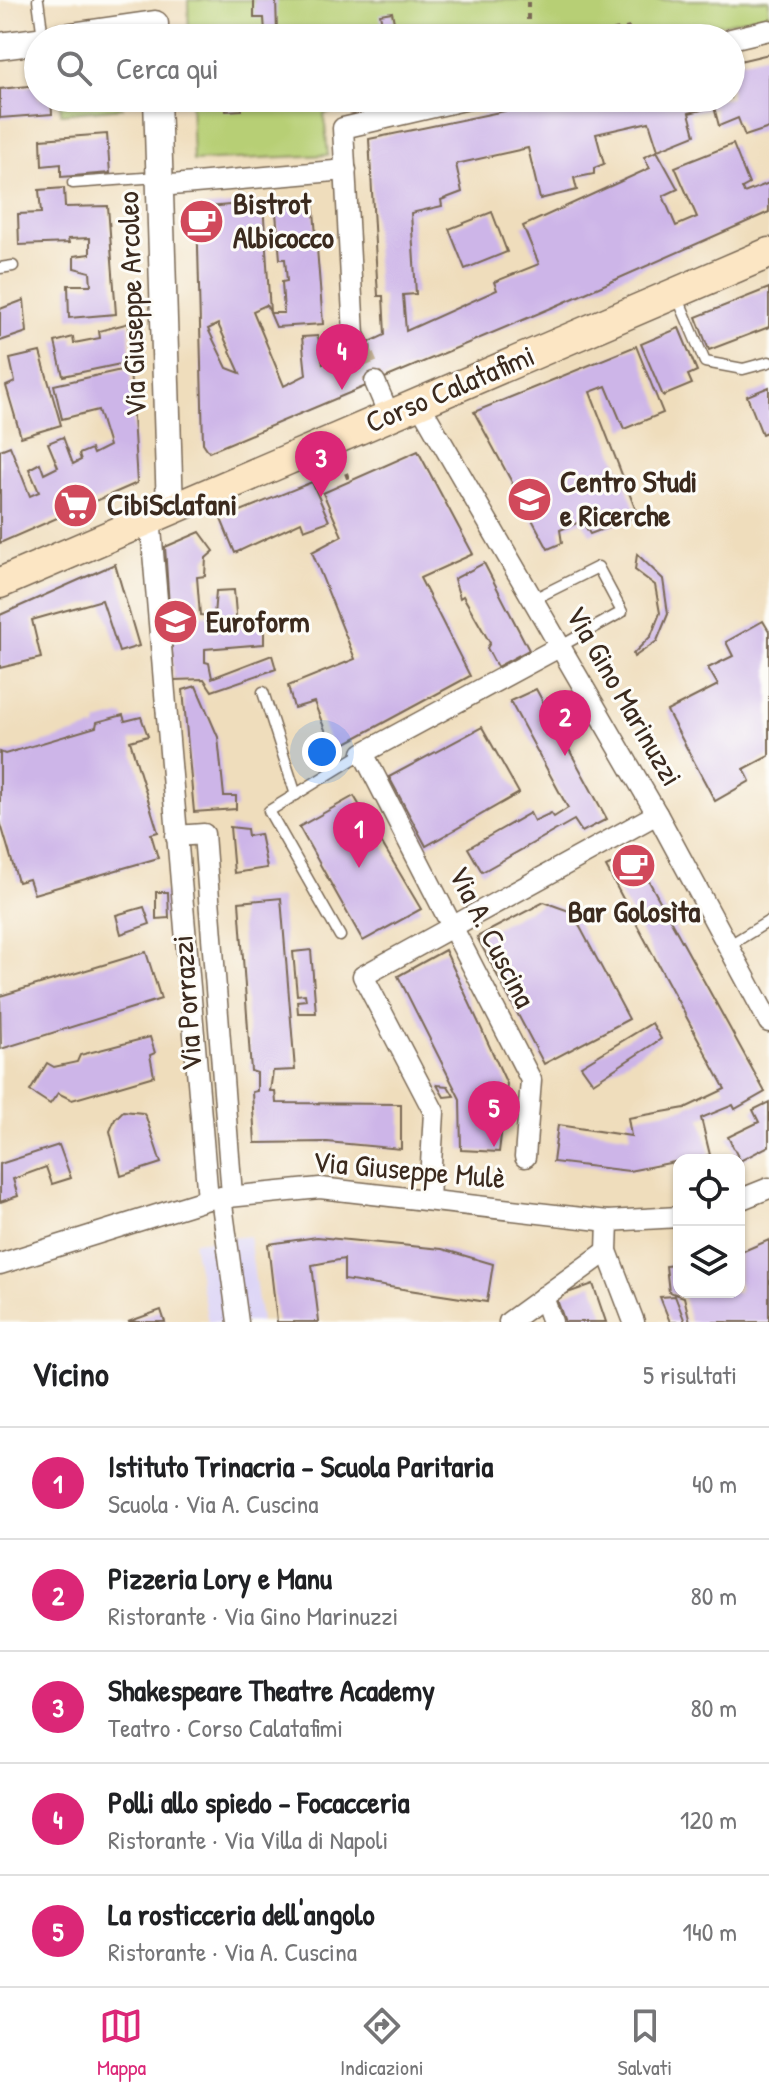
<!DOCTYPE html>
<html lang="it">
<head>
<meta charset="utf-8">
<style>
	body { margin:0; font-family:"Patrick Hand",sans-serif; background:#f2f2f2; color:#202124 }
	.controls { position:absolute; right:24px; bottom:24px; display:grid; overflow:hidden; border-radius:16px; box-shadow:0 2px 6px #0004 }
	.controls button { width:72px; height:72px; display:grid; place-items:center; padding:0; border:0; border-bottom:2px solid #e0e0e0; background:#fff; color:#202124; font:40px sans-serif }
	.you { position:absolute; left:322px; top:752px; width:28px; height:28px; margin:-20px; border:6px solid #fff; border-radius:50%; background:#1a73e8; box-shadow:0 0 0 12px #1a73e833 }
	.badge { display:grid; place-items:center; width:52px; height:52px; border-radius:50%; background:#db2777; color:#fff; font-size:26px; font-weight:700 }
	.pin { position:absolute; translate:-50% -66px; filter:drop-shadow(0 2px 4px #0008) }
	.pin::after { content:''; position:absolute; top:42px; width:28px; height:24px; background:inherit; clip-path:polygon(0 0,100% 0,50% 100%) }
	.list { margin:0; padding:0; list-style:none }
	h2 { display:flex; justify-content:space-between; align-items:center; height:104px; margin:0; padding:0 32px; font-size:34px }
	h2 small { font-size:26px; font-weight:400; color:#757577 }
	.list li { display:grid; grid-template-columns:52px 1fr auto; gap:24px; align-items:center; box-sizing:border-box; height:112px; padding:0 32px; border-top:2px solid #e0e0e0 }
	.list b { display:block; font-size:30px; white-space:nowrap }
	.list p { margin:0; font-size:26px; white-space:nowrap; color:#757577 }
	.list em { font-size:26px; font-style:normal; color:#757577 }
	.icon { flex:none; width:44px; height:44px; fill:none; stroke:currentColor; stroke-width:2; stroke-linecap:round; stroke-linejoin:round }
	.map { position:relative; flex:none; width:769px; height:1322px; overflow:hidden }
	.search { position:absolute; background:#fff; box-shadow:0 2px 6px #0004; left:24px; right:24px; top:24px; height:88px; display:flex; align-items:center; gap:20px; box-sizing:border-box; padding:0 28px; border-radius:44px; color:#757577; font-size:30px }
	.sheet { height:664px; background:#fff }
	nav { display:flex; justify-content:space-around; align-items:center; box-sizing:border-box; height:112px; border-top:2px solid #e0e0e0; background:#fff; font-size:22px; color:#757577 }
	nav a { display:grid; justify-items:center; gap:4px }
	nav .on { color:#db2777 }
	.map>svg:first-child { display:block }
	.built { fill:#ddd5f6 }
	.green { fill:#b7cf74; stroke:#797c49; stroke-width:2 }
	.building { fill:#cdb5e8; fill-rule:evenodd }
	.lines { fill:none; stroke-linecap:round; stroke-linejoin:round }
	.minor-tunnel { stroke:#cbb99c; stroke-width:20; stroke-dasharray:20 10; stroke-linecap:butt }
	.service-casing { stroke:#7a6955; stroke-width:13 }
	.minor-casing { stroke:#7a6955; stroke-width:23 }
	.tertiary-casing { stroke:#7a6955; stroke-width:29 }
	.secondary-casing { stroke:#7a6955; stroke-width:33 }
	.path { stroke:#7a6955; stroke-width:4; stroke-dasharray:6 6; stroke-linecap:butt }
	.service { stroke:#fff; stroke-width:10 }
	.minor { stroke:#fff; stroke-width:20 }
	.tertiary { stroke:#fff; stroke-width:26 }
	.secondary { stroke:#fce6c4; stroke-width:30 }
	.labels { text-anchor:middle; stroke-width:6; stroke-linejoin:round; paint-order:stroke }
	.poi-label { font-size:30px; font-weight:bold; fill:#3b2a1e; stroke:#fdfcf7; text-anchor:start }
	.street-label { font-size:30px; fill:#3b2a1e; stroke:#fdfcf7 }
</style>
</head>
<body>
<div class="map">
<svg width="769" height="1322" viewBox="0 0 769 1322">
	<rect width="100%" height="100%" fill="#fdfcf7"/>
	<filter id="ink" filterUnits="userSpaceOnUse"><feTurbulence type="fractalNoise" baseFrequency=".0125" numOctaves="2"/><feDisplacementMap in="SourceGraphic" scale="16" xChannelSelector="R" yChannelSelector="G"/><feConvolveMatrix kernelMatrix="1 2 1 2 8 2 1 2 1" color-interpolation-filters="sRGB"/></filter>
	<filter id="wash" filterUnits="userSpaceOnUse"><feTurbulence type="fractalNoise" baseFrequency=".006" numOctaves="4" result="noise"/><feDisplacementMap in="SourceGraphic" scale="32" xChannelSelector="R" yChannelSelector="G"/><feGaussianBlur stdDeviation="1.8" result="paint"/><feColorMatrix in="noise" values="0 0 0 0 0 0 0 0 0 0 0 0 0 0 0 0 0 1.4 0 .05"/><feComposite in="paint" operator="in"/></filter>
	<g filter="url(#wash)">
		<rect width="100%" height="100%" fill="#efddbc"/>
		<!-- built -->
		<path class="built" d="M249,1236L261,1322H208L193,1242Z"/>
		<!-- green -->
		<g class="green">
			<path d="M188,0H769V14L659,38H189Z"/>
			<path d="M60,98H122V108L61,114Z"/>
			<path d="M191,98H390L324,114L328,155L193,161Z"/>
		</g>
		<g id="blocks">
			<!-- building -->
			<g class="building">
				<path d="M254,0H276L277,32H265L264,18H254Z"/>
				<path d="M392,12L396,32L409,29L411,38H385L380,14Z"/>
				<path d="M769,54V128L745,136L738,118L719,126L714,107L689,113L695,135L658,150L649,122L596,134L604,164L594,168V174L574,178L577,190L540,199L528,148L456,164L462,192L441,200L442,206L411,213L416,294L403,295L406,331L497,290L494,282L539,264L523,226L650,168L644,157L657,151L678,189L663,196L676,226L697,217L675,167L733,144L749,184L742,188L744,193L769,183V212L556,306L209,452L203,443L197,208L263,202L270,312L266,305L253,311L284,386L306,375L302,337L318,336L323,364L385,335L383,296H378L369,139L567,98H731V63ZM218,324L227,344L240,373L227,368L208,329Z"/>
				<path d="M38,85V98H51L52,114L0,118V89Z"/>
				<path d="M225,98H241L242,110L226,111Z"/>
				<path d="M107,134L110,173L61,177V164L42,166L41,139Z"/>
				<path d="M64,188L65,207L108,206L116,314L69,318L68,285H91L90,272L74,268V256L90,254V238L68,239L69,243L19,245L18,214L41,213L39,190Z"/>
				<path d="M313,198L323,324L276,327L270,313H284L282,282L287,281L285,259H280L275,201Z"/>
				<path d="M492,212L507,252L465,269L449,229Z"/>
				<path d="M769,288V327L709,350L696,317Z"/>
				<path d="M24,300L27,332L0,341V309Z"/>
				<path d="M129,323L130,362L63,376L55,342L73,337L74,343L100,338L99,331Z"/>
				<path d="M679,328L697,371L688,375L692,384L663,396L641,344Z"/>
				<path d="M636,346L663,413L624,429L606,386L590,392L638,516L590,534L582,521L560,530L562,543L548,549L474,412Z"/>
				<path d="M40,352L61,425L21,437L6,386L15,382L10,359Z"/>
				<path d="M130,368L137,483L0,543V450L10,446L30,496L39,492L29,469L40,463L44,474L58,467L48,443L63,437L73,464L81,460L79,454L91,449L93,454L109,446L98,410L62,419L54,385Z"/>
				<path d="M769,387V431L762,434L747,396Z"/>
				<path d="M418,451L473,554L420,578L470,676L333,750L314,702L294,708L288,686L355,659L312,552L342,536L323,493Z"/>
				<path d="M312,482L329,521L304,530L301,522L235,553L221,519Z"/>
				<path d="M200,532L214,551L206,558L205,576L197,577L200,615L214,616L216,591L234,590L237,626H264V644L205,649V662L209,663L212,678L272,655L276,669L212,691L204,679L174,680L165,547Z"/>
				<path d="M637,554L663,579L668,614L657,641L634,657L633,654L651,636L660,613L655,585L635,570Z"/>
				<path d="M484,563L529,650L497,667L487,648L490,643L463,596L460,598L454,579Z"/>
				<path d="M115,564L139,646L119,652L102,600L32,620L41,658L0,668V615Z"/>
				<path d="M763,621L769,631V756L744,769L750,781L715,801L667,711L718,685L708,668L733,656L726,642Z"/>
				<path d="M196,686L218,737L224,796H236V809L194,812L183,690Z"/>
				<path d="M536,689L607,819L582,832L574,820L482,872L468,848L530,813L534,821L551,813L554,817L568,808L510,701Z"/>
				<path d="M123,715L125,721L141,717L148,736L130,741L158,832L151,834L158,858L34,894L29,879L18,882L0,821V752L5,754L96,727L97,722Z"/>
				<path d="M482,727L519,793L426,846L389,777Z"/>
				<path d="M354,796L421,909L363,941L299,827Z"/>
				<path d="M230,827L247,829L248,836L260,834L267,868L234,873Z"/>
				<path d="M634,854L765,1092L735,1109L733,1105L701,1118L710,1155L629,1171L553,1162L558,1125L631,1136L628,1118L685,1108L725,1089L606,867Z"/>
				<path d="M156,892H168L169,918L156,919Z"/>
				<path d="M281,898L295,1070L273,1071L270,1091H275L276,1103L401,1104V1149L327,1142L255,1143L252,1092L257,1091V1073L251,1071L239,902Z"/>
				<path d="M544,902L572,912L629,1019L544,1064L477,937Z"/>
				<path d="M144,907L150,924L121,934L116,915Z"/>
				<path d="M311,950L316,1013H298L297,1001L306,1000L305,994L297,995L293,952Z"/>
				<path d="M445,950L507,1084L499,1152L461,1150L460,1099L398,976Z"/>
				<path d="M146,952L161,999L1,1049L0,996Z"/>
				<path d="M652,1023L661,1039L593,1083L581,1066Z"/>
				<path d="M150,1037L155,1053L150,1055L154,1076L72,1100L58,1093L50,1104L30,1091L47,1063L54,1067L77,1062L80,1055Z"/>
				<path d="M437,1085L448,1086L454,1096L444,1097Z"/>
				<path d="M769,1102V1146L740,1161L728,1137L759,1122L753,1110Z"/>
				<path d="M123,1111L143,1113L146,1117L161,1163L121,1176L110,1131L115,1119Z"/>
				<path d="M59,1145L71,1178L52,1184L46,1167L13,1179L18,1196L0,1202V1164Z"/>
				<path d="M317,1237L442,1249L493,1264L487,1302L344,1280V1259L312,1265L319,1322H277L268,1244Z"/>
				<path d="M769,1240V1322H690L684,1297L669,1292L666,1266L679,1264V1292H739V1253Z"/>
				<path d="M593,1284L606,1322H565L556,1297Z"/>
				<path d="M675,1296L685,1322H670L660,1297Z"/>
				<path d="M161,1310L165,1322H128Z"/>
			</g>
		</g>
	</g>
	<g filter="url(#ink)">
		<use href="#blocks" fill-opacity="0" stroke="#7a6955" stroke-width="2"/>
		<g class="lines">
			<!-- minor-tunnel -->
			<path class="minor-tunnel" d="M360,347L375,382"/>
			<defs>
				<g id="service">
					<path d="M38,0L43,38"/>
					<path d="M73,183L158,177"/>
					<path d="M0,268L13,266"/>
					<path d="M677,296L705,362L743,369L769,362"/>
					<path d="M534,599L598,567L622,612L561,646"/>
					<path d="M263,692L296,795"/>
					<path d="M340,936L269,811L363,753"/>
					<path d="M728,946L769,921"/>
				</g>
				<g id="minor">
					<path d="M731,39L769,30"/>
					<path d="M160,186L346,170"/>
					<path d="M360,347L354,335L343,128L473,98"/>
					<path d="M375,382L389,415"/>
					<path d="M419,403L657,814L769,1022"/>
					<path d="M150,517L208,1199"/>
					<path d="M176,836L204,834L232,1195"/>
					<path d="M525,1157L531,1080L363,753L561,646"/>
					<path d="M221,1197L238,1322"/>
					<path d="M429,1199L434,1112L363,976L657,814"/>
					<path d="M739,1200L769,1188"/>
					<path d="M608,1221L607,1251L634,1322"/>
					<path d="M0,1264L208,1199L320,1188L608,1221L679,1217"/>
					<path d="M543,1297L552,1322"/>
					<path d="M509,1322L607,1251"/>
				</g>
				<g id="tertiary">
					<path d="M57,38L155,24"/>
					<path d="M0,46L38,41"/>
					<path d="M157,98L170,509"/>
				</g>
				<path id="secondary" d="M0,583L769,253"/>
			</defs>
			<!-- service casing -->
			<use href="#service" class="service-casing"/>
			<!-- minor casing -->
			<use href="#minor" class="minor-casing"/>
			<!-- tertiary casing -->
			<use href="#tertiary" class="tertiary-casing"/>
			<!-- secondary casing -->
			<use href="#secondary" class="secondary-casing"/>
			<!-- path -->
			<g class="path">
				<path d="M516,38L528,29V0"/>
				<path d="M578,38L630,28"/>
				<path d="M110,98L126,105"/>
				<path d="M336,98L338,108"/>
				<path d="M346,473L349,481"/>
			</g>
			<!-- service -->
			<use href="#service" class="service"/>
			<!-- minor -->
			<use href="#minor" class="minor"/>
			<!-- tertiary -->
			<use href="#tertiary" class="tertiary"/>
			<!-- secondary -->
			<use href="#secondary" class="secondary"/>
		</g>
	</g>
	<!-- icons -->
	<defs>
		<symbol id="cafe-disc" viewBox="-11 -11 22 22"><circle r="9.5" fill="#d1495b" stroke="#fdfcf7"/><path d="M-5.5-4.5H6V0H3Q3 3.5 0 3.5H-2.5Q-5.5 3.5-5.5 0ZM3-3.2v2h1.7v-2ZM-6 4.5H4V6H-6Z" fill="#fff"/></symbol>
		<symbol id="school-disc" viewBox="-11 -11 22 22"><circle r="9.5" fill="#d1495b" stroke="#fdfcf7"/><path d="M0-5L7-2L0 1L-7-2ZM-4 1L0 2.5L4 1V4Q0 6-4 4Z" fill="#fff"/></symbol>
		<symbol id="supermarket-disc" viewBox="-11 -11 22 22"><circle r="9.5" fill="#d1495b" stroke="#fdfcf7"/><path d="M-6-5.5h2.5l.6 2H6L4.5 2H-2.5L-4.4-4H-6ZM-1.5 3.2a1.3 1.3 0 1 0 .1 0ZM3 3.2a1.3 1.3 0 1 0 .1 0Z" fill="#fff"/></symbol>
	</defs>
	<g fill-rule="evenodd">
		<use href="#cafe-disc" x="176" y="196" width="51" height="51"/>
		<use href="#school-disc" x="504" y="474" width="51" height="51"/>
		<use href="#supermarket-disc" x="50" y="480" width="51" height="51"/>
		<use href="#school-disc" x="150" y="596" width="51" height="51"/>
		<use href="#cafe-disc" x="608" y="840" width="51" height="51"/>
	</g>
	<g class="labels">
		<!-- poi labels -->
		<g class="poi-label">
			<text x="233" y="214">Bistrot<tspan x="233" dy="34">Albicocco</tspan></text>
			<text x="560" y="492">Centro Studi<tspan x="560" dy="34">e Ricerche</tspan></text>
			<text x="107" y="515">CibiSclafani</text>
			<text x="206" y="632">Euroform</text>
			<text x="634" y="922" text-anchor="middle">Bar Golosìta</text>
		</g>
		<!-- street labels -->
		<g class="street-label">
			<text transform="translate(132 304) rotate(-92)" y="10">Via Giuseppe Arcoleo</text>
			<text transform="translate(450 389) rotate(-23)" y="10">Corso Calatafimi</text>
			<text transform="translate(624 696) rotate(60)" y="10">Via Gino Marinuzzi</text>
			<text transform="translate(492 937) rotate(63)" y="10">Via A. Cuscina</text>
			<text transform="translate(187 1003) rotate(-94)" y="10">Via Porrazzi</text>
			<text transform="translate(409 1170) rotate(5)" y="10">Via Giuseppe Mulè</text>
		</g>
	</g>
</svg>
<div class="controls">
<button><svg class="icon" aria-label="locate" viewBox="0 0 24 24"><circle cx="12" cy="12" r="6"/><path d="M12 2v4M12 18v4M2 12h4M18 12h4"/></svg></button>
<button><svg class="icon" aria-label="layers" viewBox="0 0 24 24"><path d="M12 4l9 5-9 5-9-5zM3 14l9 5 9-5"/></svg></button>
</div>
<div class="you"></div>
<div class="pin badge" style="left:359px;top:868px">1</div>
<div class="pin badge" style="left:565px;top:756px">2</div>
<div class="pin badge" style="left:321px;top:497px">3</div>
<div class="pin badge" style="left:342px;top:390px">4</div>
<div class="pin badge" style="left:494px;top:1147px">5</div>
<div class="search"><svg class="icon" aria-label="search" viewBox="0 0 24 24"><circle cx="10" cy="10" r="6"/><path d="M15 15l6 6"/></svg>Cerca qui</div>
</div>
<section class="sheet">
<h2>Vicino<small>5 risultati</small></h2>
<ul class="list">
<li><span class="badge">1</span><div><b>Istituto Trinacria - Scuola Paritaria</b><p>Scuola · Via A. Cuscina</p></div><em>40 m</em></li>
<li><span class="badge">2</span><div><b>Pizzeria Lory e Manu</b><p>Ristorante · Via Gino Marinuzzi</p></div><em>80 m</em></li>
<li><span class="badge">3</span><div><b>Shakespeare Theatre Academy</b><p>Teatro · Corso Calatafimi</p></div><em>80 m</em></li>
<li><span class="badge">4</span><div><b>Polli allo spiedo - Focacceria</b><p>Ristorante · Via Villa di Napoli</p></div><em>120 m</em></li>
<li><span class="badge">5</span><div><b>La rosticceria dell'angolo</b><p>Ristorante · Via A. Cuscina</p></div><em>140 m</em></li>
</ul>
</section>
<nav>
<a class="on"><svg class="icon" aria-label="map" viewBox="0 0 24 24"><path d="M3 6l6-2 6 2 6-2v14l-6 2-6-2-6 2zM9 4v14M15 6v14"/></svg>Mappa</a>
<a><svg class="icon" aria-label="directions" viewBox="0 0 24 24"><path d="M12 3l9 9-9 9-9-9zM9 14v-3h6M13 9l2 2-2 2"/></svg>Indicazioni</a>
<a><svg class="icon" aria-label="saved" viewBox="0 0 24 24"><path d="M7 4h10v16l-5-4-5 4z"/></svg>Salvati</a>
</nav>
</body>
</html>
